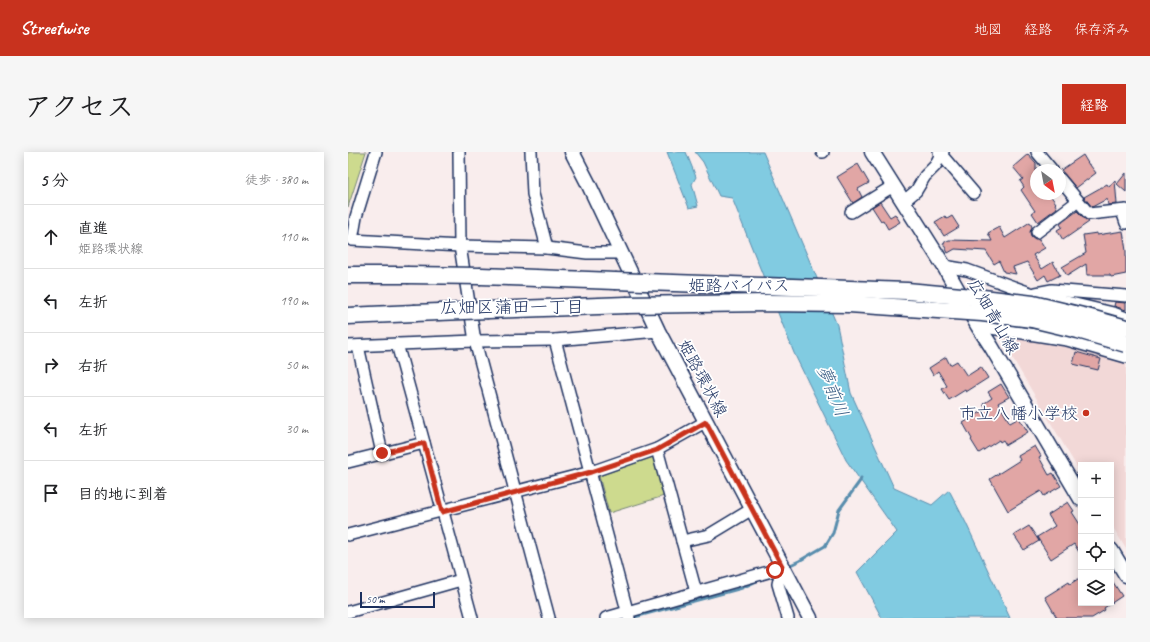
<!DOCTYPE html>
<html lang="ja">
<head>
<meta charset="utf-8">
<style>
	body { margin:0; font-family:Caveat,"Klee One",sans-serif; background:#f6f6f6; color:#202124 }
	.controls { position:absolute; right:12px; bottom:12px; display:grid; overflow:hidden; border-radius:0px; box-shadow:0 2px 10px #0003 }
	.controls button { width:36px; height:36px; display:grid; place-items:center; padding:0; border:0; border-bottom:1px solid #e0e0e0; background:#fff; color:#202124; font:20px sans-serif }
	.compass { position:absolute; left:682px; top:12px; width:36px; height:36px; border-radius:50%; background:#fff; box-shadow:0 2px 10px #0003; rotate:148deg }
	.scale { position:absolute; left:12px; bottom:10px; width:75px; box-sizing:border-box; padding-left:4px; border:2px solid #1b2f5e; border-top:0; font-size:11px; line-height:14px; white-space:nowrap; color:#1b2f5e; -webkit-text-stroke:3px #fff; paint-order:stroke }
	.stop { position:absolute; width:12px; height:12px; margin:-9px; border:3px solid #c8321e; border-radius:50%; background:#fff }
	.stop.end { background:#c8321e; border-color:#fff; box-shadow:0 1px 4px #0008 }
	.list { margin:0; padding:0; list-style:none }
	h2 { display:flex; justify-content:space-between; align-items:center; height:52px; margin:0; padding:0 16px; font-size:17px }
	h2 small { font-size:13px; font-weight:400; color:#757577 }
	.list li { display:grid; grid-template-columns:26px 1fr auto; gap:12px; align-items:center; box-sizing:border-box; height:64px; padding:0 16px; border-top:1px solid #e0e0e0 }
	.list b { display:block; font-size:15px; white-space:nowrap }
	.list p { margin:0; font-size:13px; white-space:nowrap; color:#757577 }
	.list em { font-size:13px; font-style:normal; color:#757577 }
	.icon { flex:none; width:22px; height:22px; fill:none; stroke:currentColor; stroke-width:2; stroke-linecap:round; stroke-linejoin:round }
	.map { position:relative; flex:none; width:778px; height:466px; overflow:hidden; border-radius:0px }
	header { display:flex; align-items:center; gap:24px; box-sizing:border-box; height:56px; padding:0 20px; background:#c8321e; color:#fff }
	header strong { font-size:19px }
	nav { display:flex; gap:22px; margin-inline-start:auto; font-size:14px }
	.intro { display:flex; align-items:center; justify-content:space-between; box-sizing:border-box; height:96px; padding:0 24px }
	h1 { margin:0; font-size:28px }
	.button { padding:10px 18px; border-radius:0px; background:#c8321e; color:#fff; font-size:14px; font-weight:700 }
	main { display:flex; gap:24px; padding:0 24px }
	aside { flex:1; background:#fff; border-radius:0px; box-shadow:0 2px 10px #0003 }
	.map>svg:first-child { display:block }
	.built { fill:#f2d8d7 }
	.green { fill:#cdda8e; stroke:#748476 }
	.water { fill:#81cbe1; stroke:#588dad }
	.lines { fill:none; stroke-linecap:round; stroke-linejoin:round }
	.stream { stroke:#588dad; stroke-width:3 }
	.building { fill:#e1a6a5; stroke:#1b2f5e }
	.minor-casing { stroke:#1b2f5e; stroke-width:14 }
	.major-casing { stroke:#1b2f5e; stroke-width:17 }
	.highway-casing { stroke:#1b2f5e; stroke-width:19 }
	.minor { stroke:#fff; stroke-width:11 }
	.major { stroke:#fff; stroke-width:14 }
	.highway { stroke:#fff; stroke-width:16 }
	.highway-bridge-casing { stroke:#1b2f5e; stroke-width:19; stroke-linecap:butt }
	.highway-bridge { stroke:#fff; stroke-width:16 }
	.route { stroke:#c8321e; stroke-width:5 }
	.poi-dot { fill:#c8321e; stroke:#fff; stroke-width:1.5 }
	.labels { text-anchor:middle; stroke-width:3.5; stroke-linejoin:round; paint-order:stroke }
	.street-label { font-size:17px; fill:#1b2f5e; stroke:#fff }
	.poi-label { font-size:17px; fill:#1b2f5e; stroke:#fff; text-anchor:end }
	.neighbourhood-label { font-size:18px; fill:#1b2f5e; stroke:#fff }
	.water-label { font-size:18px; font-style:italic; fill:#3a5e85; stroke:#fff }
</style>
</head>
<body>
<header>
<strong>Streetwise</strong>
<nav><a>地図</a><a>経路</a><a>保存済み</a></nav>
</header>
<div class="intro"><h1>アクセス</h1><a class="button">経路</a></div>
<main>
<aside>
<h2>5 分<small>徒歩 · 380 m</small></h2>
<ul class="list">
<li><svg class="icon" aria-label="ahead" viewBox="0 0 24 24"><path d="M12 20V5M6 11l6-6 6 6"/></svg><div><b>直進</b><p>姫路環状線</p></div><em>110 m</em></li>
<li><svg class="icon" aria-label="left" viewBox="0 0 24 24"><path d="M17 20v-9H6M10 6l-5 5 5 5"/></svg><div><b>左折</b></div><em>190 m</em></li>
<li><svg class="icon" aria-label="right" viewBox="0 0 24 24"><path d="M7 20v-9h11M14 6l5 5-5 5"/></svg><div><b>右折</b></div><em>50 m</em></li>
<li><svg class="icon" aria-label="left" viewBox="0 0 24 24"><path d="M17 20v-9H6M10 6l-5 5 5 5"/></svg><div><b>左折</b></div><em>30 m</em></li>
<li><svg class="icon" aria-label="arrive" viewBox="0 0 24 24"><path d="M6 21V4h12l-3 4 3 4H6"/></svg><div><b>目的地に到着</b></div></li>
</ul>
</aside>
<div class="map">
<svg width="778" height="466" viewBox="0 0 778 466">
	<rect width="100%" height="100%" fill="#f9eded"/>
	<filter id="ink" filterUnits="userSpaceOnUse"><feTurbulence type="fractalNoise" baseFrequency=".025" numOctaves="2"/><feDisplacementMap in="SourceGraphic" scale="8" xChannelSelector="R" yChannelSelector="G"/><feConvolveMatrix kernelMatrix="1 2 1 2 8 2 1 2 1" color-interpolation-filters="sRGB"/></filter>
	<g filter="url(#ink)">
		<!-- built -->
		<path class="built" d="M648,178L712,190L778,209V397L763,372V313H733V322Z"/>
		<!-- green -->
		<g class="green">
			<path d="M0,0H18L0,55Z"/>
			<path d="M305,305L316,344L261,361L251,324Z"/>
		</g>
		<!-- water -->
		<g class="water">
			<path d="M319,0H338L348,25L344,32L350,54L341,56Z"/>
			<path d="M347,0H415L489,173L503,241L546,336L584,353L601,338L618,371L662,466H534L509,420L549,380L498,308L446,201L384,46L371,44L355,10Z"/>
		</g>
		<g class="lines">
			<!-- stream -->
			<g class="stream">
				<path d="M438,415L451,409L477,394L485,381L491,358L512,329L513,326"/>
				<path d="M283,466L394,436L411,428"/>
			</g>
		</g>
		<!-- building -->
		<g class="building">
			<path d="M680,2L688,11V42H701L708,51L707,52L709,56L690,70L684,61L687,59L673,38L676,35L672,29L675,27L665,15Z"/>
			<path d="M735,3L741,13H742L748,21L728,36L713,18Z"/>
			<path d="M510,12L521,31L510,37L514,45L505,51L489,25Z"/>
			<path d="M778,21V40L769,32Z"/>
			<path d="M767,28L769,52L760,53L759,47L744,55L736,45L759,32L761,35Z"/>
			<path d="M532,50L542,65L547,62L552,70L540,77L535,68L533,69L524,55Z"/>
			<path d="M729,59L736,66L741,70L715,88L709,78L714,75L712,72Z"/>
			<path d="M597,64L599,67L604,64L611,75L596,84L587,70Z"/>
			<path d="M682,70L684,75L682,80L683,84L687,87H691L697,96L685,103L694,117L705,110L712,123L700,129L697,123L690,128L679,110L665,115L668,122L656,120L651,109L646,112L638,99L607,97L600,101L595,91L601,88L644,89L640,81L651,75L657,86Z"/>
			<path d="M775,79L778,99V122L763,125L762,123H739L738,112L719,124L714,115L738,101L735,83L749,81V83Z"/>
			<path d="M767,150L778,151V158L766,154Z"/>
			<path d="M728,200L753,207L750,218L725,212Z"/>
			<path d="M598,205L602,213L609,209L619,224L633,215L640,226L618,240L617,238L601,248L594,237L599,234L590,219L585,223L581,216Z"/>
			<path d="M653,232L661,245L650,251L662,271L671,266L680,280L658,293L655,288L652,290L651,288L631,301L623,288L624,287L615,271L638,257L635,252L644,246L640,240Z"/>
			<path d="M687,294L693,304L691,305L701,323L705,321L713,334L696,344L693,339L660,359L642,327L672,308L670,304Z"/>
			<path d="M720,350L726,359L724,360L733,374V403L726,392L703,407L689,385L707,374L700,363Z"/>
			<path d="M681,374L691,389L676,398L666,383Z"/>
			<path d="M733,425V451H763V427L774,444L756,456L757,458L744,466H709L697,445L721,430L722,432Z"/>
		</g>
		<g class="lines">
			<defs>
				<g id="minor">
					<path d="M28,0L8,65L4,88L112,94L199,96L239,101H273"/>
					<path d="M111,0L112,94L127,189L201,466"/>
					<path d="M183,0L185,42L199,96"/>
					<path d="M474,0H475"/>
					<path d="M591,0L626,41"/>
					<path d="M689,0L704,18"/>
					<path d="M712,27L741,62L778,58"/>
					<path d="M555,50L568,39L577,24L587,14L593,2L595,0"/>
					<path d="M774,59L778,71"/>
					<path d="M503,60L545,34"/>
					<path d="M689,80L730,49"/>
					<path d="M596,114L619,118L685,142L765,161L778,166"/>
					<path d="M688,141L704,138L778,144"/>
					<path d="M630,174L719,188L778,205"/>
					<path d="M207,188L281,466"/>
					<path d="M49,192L124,466"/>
					<path d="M0,194L127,189L207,188L310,179"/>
					<path d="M10,194L34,301"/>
					<path d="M309,297L348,440"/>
					<path d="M0,310L76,291"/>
					<path d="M0,383L243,320L309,297L357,270"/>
					<path d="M334,389L361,383L404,357"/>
					<path d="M434,414L430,432L440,466"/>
					<path d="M0,460L113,428"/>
					<path d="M258,466L427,418L434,414"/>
				</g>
				<g id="major">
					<path d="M224,0L240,31L310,179L462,466"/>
					<path d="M524,0L596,114L630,174L643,194L733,347"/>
					<path d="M763,398L778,423"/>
				</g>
				<g id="highway">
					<path d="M0,123H59"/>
					<path d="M133,124L267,129"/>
					<path d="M140,158L278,153"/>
					<path d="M0,164L66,161"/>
				</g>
			</defs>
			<!-- minor casing -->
			<use href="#minor" class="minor-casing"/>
			<!-- major casing -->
			<use href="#major" class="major-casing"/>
			<!-- highway casing -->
			<use href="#highway" class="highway-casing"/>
			<!-- minor -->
			<use href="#minor" class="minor"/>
			<!-- major -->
			<use href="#major" class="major"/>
			<!-- highway -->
			<use href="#highway" class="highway"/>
			<defs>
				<g id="highway-bridge">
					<path d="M59,123L133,124"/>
					<path d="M267,129L559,139L635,146L685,152L735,164L778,176"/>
					<path d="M278,153L419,151L501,152L634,161L684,167L730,178L778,192"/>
					<path d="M66,161L140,158"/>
				</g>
			</defs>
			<!-- highway-bridge casing -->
			<use href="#highway-bridge" class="highway-bridge-casing"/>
			<!-- highway-bridge -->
			<use href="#highway-bridge" class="highway-bridge"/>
		</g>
	</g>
	<g class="lines" filter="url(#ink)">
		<!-- route -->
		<path class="route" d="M34,301L76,291L94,360L243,320L309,298L358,270L434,414L427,418"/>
	</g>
	<!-- markers -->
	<circle class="poi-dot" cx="738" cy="261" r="4"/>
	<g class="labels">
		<!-- street labels -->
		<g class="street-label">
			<text x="391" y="139">姫路バイパス</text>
			<text transform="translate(646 164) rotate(60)" y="6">広畑青山線</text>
			<text transform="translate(355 226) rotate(62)" y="6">姫路環状線</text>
		</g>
		<!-- poi labels -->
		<g class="poi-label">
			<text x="730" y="267">市立八幡小学校</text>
		</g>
		<!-- neighbourhood labels -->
		<g class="neighbourhood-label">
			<text x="164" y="161">広畑区蒲田一丁目</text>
		</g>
		<!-- water labels -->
		<g class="water-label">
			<text transform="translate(485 239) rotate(68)" y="6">夢前川</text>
		</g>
	</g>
</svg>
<div class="controls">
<button>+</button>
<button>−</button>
<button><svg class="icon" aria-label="locate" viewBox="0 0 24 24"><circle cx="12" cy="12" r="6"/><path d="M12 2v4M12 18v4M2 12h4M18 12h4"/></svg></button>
<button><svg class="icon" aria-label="layers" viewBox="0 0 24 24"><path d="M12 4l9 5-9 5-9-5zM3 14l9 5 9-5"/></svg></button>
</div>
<svg class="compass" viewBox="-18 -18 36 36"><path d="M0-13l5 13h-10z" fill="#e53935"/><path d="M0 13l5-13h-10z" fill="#757577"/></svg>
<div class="scale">50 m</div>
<div class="stop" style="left:427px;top:418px"></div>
<div class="stop end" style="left:34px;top:301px"></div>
</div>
</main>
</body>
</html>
